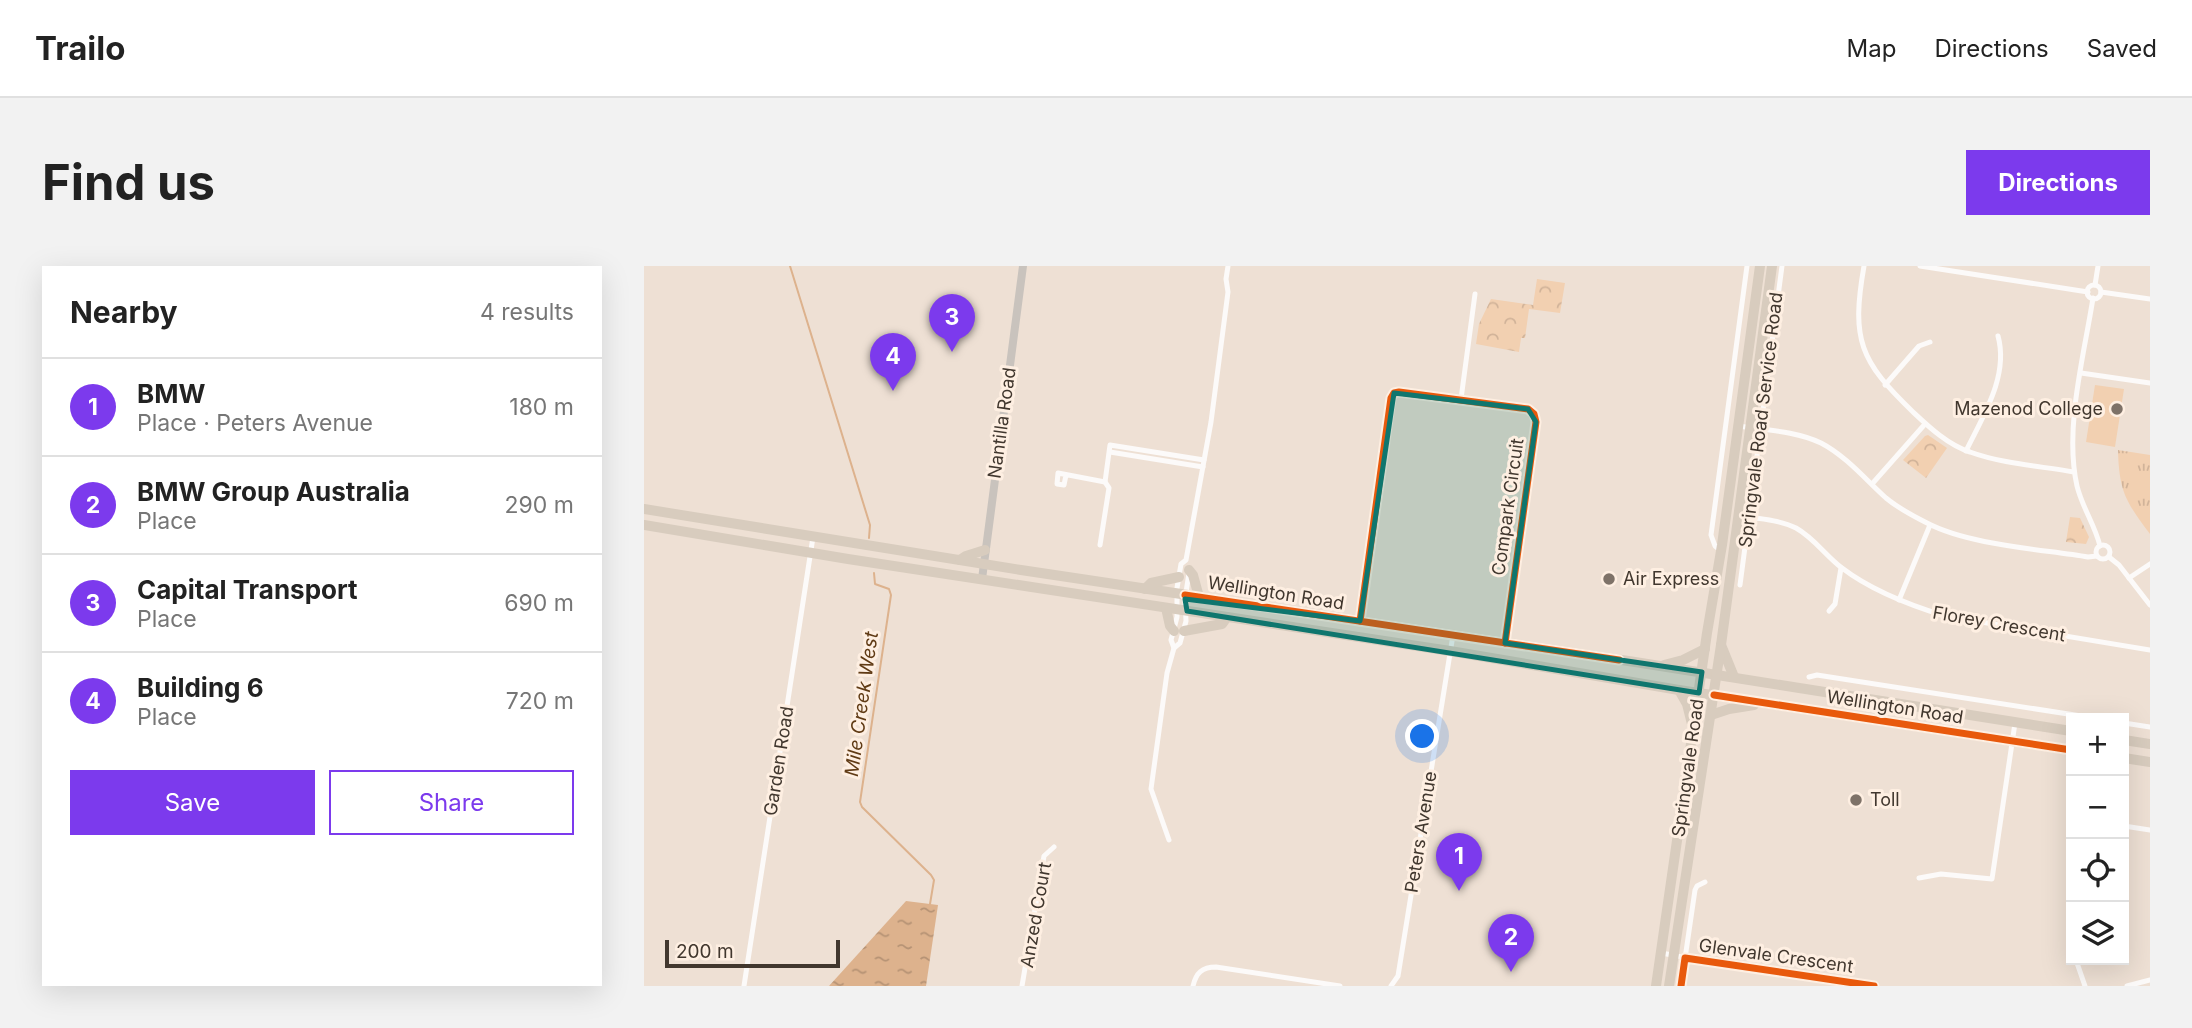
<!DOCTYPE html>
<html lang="en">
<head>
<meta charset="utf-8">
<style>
	body { margin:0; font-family:Inter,sans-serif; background:#f2f2f2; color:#222 }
	.controls { position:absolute; right:21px; bottom:21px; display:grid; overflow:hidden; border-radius:0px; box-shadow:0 7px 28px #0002 }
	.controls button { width:63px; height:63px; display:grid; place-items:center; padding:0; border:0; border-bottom:2px solid #e0e0e0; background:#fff; color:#222; font:35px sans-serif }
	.scale { position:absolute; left:21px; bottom:18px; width:175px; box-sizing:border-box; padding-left:7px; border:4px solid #41372e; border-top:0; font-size:19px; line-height:24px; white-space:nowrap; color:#41372e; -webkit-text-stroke:5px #feefe2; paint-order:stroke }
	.you { position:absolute; left:779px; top:471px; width:24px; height:24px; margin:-18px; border:5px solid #fff; border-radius:50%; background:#1a73e8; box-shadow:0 0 0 10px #1a73e833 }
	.badge { display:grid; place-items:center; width:46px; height:46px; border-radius:50%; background:#7c3aed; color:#fff; font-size:23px; font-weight:700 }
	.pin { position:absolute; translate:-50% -58px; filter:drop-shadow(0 2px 4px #0008) }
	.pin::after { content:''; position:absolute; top:37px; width:24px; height:21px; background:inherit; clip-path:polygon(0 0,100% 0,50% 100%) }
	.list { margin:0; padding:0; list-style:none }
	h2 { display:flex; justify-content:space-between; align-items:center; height:91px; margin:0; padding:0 28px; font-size:30px }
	h2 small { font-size:23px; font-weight:400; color:#767676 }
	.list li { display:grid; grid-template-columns:46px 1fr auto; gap:21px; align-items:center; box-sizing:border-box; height:98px; padding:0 28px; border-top:2px solid #e0e0e0 }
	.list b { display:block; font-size:26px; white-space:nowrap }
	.list p { margin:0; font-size:23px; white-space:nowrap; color:#767676 }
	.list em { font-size:23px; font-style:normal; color:#767676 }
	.actions { display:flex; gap:14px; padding:21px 28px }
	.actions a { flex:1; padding:16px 0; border:2px solid #7c3aed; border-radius:0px; text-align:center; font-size:24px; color:#7c3aed }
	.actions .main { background:#7c3aed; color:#fff }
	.icon { flex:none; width:38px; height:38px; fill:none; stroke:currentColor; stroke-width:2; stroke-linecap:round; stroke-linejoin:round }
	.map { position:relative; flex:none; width:1506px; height:720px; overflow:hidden; border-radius:0px }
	header { display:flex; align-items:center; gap:42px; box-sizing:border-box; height:98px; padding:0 35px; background:#fff; border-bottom:2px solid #e0e0e0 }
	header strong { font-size:33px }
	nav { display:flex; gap:38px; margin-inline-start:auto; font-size:24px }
	.intro { display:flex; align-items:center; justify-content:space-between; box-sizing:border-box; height:168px; padding:0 42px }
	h1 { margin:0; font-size:49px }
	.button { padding:18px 32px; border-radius:0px; background:#7c3aed; color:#fff; font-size:24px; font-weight:700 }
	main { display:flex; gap:42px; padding:0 42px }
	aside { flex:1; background:#fff; border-radius:0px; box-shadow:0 7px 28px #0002 }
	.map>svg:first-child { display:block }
	.grass { fill:url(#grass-tufts) }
	.park { fill:url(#park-crowns) }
	.pitch { fill:#f2d0b1 }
	.water { fill:url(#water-ripples) }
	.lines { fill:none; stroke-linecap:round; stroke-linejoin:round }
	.stream { stroke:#ddb28d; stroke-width:2 }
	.street { stroke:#fcfaf9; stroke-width:5 }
	.secondary { stroke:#c9c3bd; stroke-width:8 }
	.highway { stroke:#d8ccbe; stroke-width:10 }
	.cycleway-casing { stroke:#feefe2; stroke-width:11 }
	.cycleway { stroke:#e8590c; stroke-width:7 }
	.marked { fill:#0f766e; fill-opacity:0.2; stroke:#0f766e; stroke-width:5; stroke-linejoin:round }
	.poi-dot { fill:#7e7268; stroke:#feefe2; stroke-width:2.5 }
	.labels { text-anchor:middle; stroke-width:6; stroke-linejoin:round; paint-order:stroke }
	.poi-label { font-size:18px; fill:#41372e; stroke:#feefe2; text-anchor:start }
	.street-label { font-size:18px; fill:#41372e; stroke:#feefe2 }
	.water-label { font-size:19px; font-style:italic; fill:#603b15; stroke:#feefe2 }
</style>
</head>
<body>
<header>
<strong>Trailo</strong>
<nav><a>Map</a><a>Directions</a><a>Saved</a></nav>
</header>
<div class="intro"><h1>Find us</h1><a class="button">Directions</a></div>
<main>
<aside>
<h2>Nearby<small>4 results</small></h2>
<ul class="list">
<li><span class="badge">1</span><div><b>BMW</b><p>Place · Peters Avenue</p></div><em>180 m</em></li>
<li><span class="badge">2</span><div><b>BMW Group Australia</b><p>Place</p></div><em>290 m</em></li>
<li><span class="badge">3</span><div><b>Capital Transport</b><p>Place</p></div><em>690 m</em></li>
<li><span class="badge">4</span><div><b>Building 6</b><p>Place</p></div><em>720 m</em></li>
</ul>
<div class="actions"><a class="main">Save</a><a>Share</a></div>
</aside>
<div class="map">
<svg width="1506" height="720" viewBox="0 0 1506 720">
	<defs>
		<pattern id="grass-tufts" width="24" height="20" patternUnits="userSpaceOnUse" patternTransform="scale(1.75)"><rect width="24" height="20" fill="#f2d0b1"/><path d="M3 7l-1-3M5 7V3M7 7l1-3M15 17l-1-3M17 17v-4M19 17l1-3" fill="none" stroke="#d1b399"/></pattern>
		<pattern id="park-crowns" width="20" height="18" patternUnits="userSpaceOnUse" patternTransform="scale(1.75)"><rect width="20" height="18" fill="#f2d0b1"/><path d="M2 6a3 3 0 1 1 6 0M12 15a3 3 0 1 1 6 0" fill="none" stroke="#d1b399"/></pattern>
		<pattern id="water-ripples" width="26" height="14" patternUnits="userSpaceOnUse" patternTransform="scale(1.75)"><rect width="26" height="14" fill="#ddb28d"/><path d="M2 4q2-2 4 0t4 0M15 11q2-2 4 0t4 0" fill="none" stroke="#b59274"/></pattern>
	</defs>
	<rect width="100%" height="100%" fill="#eee0d4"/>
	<!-- grass -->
	<path class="grass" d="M1474,184L1506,189V268C1482,236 1475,226 1474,184Z"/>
	<!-- park -->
	<g class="park">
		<path d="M893,13L921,17L916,47L885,43L881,72H877L875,86L832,78L835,58L847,33L889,39Z"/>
		<path d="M1284,169L1303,182L1282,212L1259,194L1281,170Z"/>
		<path d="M1426,251L1436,252L1445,271L1442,278L1422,276Z"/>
	</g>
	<!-- pitch -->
	<path class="pitch" d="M1451,119L1480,123L1471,181L1442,176Z"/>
	<!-- water -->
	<path class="water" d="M262,635L294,639L282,720H185Z"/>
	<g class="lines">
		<!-- stream -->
		<g class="stream">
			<path d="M146,0L226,259L225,272"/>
			<path d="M230,307L231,318L245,323L247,329L216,536L218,541L287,609L290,614L286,638"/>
		</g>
		<!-- street -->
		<g class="street">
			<path d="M1220,0C1207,74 1216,95 1269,146C1285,161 1304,179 1326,186C1359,198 1396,200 1430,206"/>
			<path d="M1276,0L1444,26"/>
			<path d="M1451,19L1454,0"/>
			<circle cx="1450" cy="26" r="7"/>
			<path d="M1457,26L1506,33"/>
			<path d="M1449,32C1440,90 1420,162 1433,220C1438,241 1451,259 1456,280"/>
			<path d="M1437,107L1506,117"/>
			<path d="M1241,119L1275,80L1286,76"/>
			<path d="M817,133L831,28"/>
			<path d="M1094,160C1121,164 1152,165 1177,177C1202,190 1222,214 1242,232C1254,242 1269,250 1283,257C1325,279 1396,283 1444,291L1453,290"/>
			<path d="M1322,185C1339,150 1365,110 1354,70"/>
			<path d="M466,186L559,201"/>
			<path d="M422,209L420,219L413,218L414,207L461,216"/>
			<path d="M1228,218L1281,158"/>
			<path d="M1104,251C1120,253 1138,255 1152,262C1170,272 1182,290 1198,302C1228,325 1265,339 1301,350L1506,384"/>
			<circle cx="1459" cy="286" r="7"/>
			<path d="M456,279L465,222L461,216L466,179L560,194"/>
			<path d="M1076,284L1071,280L1067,269L1103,0"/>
			<path d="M1465,291L1475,299L1506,339"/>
			<path d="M1485,312L1506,298"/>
			<path d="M1096,319L1138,0"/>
			<path d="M1255,334L1286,259"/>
			<path d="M1185,345L1191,338L1197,302"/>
			<path d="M716,355L747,132L750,127L755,126L884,143L890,148L892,156L861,377"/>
			<path d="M530,382L527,374L533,351V322L537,298L542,294L567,156L584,26L582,13L584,0"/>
			<path d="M1165,411L1173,409L1450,452"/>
			<path d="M1480,457L1506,461"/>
			<path d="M1480,560L1506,564"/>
			<path d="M525,574L507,523L523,407L530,382L536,377L542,355L541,333L545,307"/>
			<path d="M1275,612L1297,608L1348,613L1371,457"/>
			<path d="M1017,687L1034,690L1046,694L1230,720"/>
			<path d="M1432,694L1441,720"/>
			<path d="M100,720L169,271"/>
			<path d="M378,720L400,590L410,581"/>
			<path d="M549,720C552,707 558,701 572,701L696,720"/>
			<path d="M747,720L754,710L809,369"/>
			<path d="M1037,720L1051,624L1053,620L1061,616"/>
			<path d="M1483,720L1506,714"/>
		</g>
		<!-- secondary -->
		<path class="secondary" d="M338,313L379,0"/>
		<!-- highway -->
		<g class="highway">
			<path d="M0,243L377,304L991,396L1427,465"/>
			<path d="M0,259L204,293L806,385L1035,424L1427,484"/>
			<path d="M316,294L322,290L341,284"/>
			<path d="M545,304L549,309L555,331"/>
			<path d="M501,323L507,317L535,311"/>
			<path d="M522,342L526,360L530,365"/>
			<path d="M540,365L578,358L583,351"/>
			<path d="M1077,379L1090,411"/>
			<path d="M1020,399L1039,394L1061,383"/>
			<path d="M1035,424L1043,438L1048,458"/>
			<path d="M1067,449L1085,443L1110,439"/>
			<path d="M1480,474L1506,478"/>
			<path d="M1480,492L1506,496"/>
			<path d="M1012,720L1063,367L1078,279L1116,0"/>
			<path d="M1025,720L1077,379L1128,0"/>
		</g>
		<defs>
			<g id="cycleway">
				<path d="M541,329L975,394"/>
				<path d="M716,355L747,132L750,127L755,126L884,143L890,148L892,156L861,377"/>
				<path d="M1070,429L1427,484"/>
				<path d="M1037,720L1041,692L1230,720"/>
			</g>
		</defs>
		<!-- cycleway casing -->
		<use href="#cycleway" class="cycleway-casing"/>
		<!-- cycleway -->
		<use href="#cycleway" class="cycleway"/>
	</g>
	<!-- marked area -->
	<path class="marked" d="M750,127L884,143L892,156L861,377L1058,406L1055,427L543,345L541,333L716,355Z"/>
	<!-- markers -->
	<g class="poi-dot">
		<circle cx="1473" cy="143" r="7"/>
		<circle cx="965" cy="313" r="7"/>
		<circle cx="1212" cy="534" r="7"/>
	</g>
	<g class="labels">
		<!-- poi labels -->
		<g class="poi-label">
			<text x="1459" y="149" text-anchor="end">Mazenod College</text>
			<text x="979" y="319">Air Express</text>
			<text x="1226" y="540">Toll</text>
		</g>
		<!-- street labels -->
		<g class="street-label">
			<text transform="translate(1117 154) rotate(-83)" y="6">Springvale Road Service Road</text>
			<text transform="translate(358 157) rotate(-82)" y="6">Nantilla Road</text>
			<text transform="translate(864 241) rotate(-82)" y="6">Compark Circuit</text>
			<text transform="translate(632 327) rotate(9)" y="6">Wellington Road</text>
			<text transform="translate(1355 358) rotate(10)" y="6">Florey Crescent</text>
			<text transform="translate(1251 441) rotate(9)" y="6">Wellington Road</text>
			<text transform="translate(135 495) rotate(-81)" y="6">Garden Road</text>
			<text transform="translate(1044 502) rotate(-82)" y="6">Springvale Road</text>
			<text transform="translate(777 566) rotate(-81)" y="6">Peters Avenue</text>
			<text transform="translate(392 649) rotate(-80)" y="6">Anzed Court</text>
			<text transform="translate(1132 690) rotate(8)" y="6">Glenvale Crescent</text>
		</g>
		<!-- water labels -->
		<g class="water-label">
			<text transform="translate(217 438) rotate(-82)" y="7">Mile Creek West</text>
		</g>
	</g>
</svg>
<div class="controls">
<button>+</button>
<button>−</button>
<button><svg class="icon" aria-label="locate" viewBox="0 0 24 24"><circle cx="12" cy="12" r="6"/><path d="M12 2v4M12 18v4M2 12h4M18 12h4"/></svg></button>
<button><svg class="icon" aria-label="layers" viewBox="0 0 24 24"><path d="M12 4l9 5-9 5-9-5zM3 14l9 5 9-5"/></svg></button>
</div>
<div class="scale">200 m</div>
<div class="you"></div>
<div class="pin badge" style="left:815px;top:625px">1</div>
<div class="pin badge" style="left:867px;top:706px">2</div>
<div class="pin badge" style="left:308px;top:86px">3</div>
<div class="pin badge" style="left:249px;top:125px">4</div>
</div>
</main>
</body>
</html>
